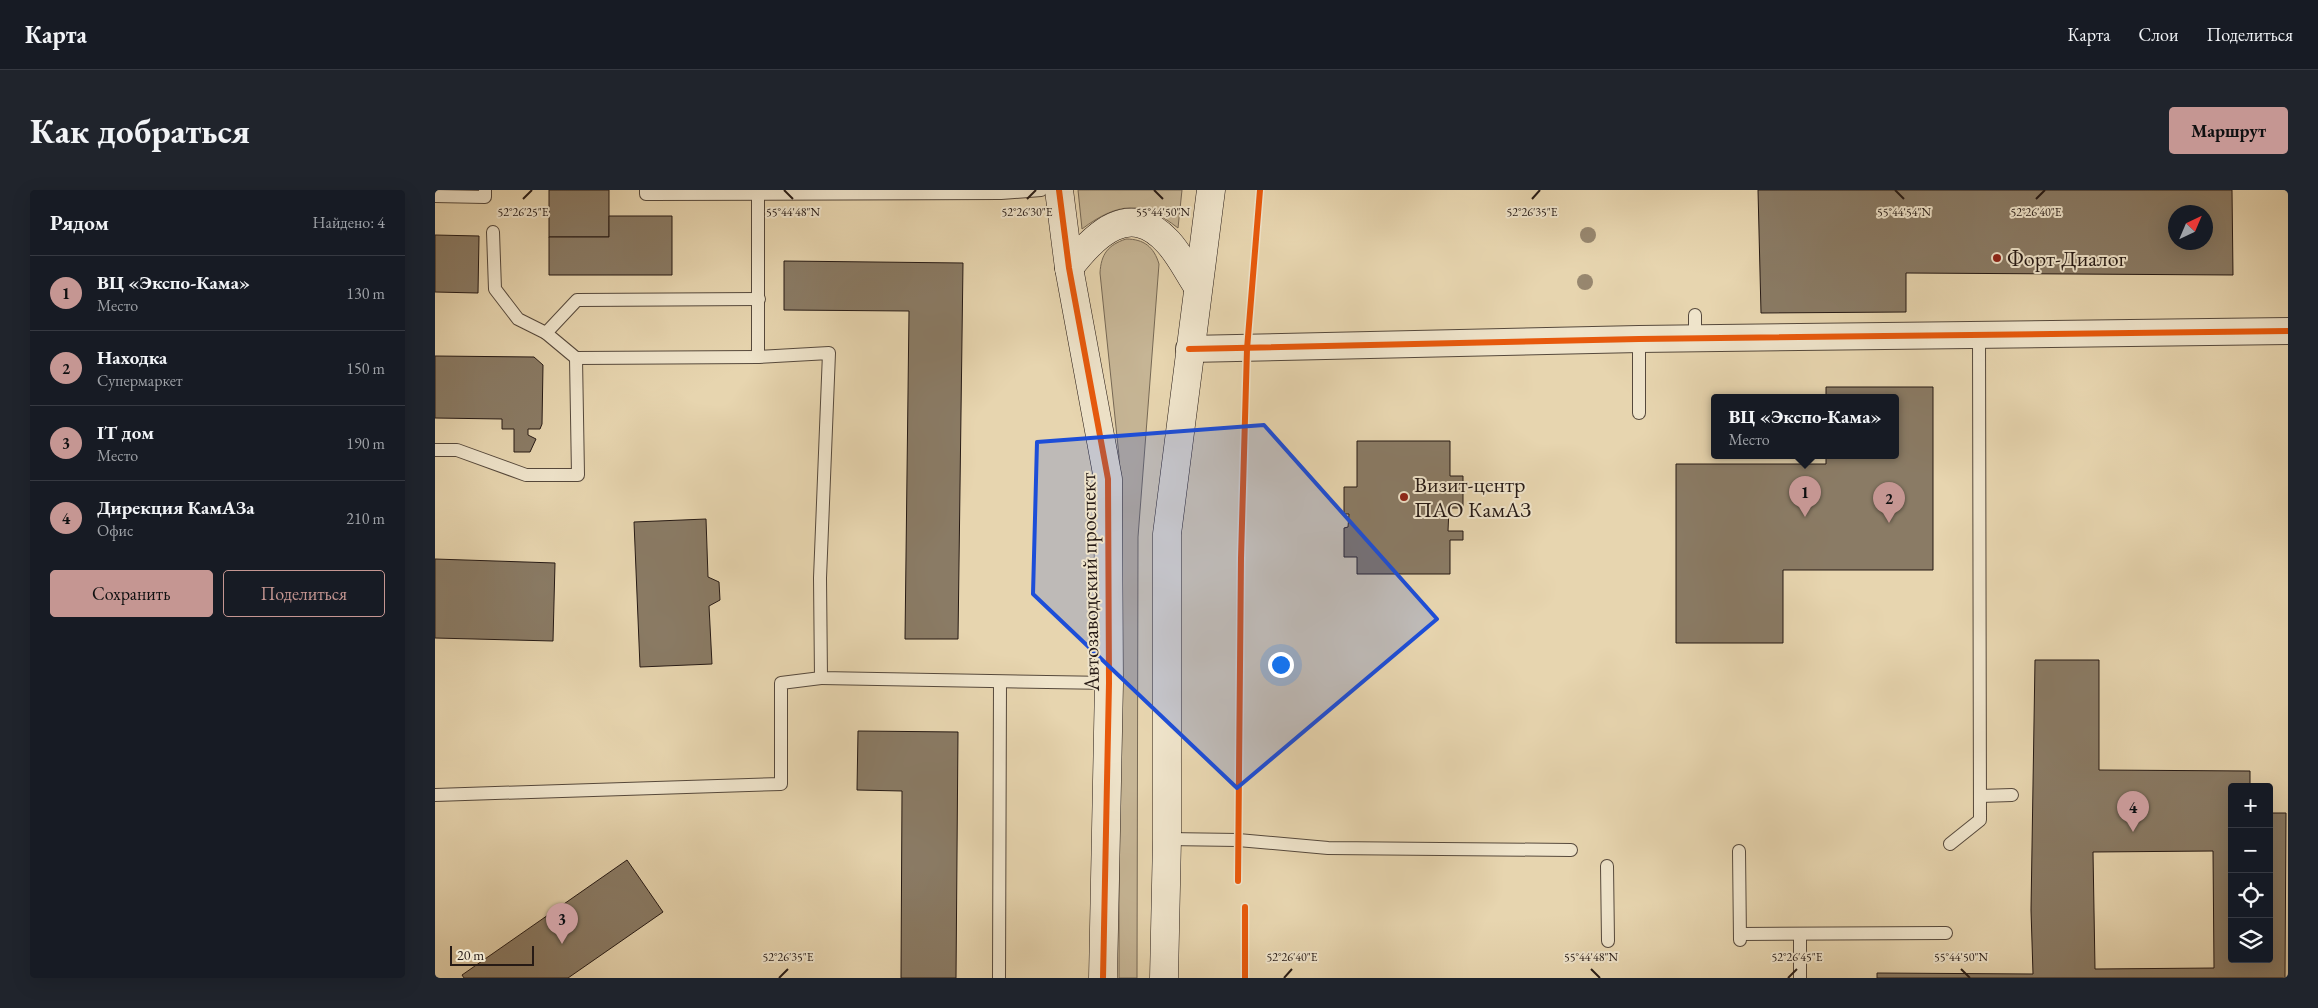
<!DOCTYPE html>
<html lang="ru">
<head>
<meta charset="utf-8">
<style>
	body { margin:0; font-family:"EB Garamond",serif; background:#20242c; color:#f1f3f6 }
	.controls { position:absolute; right:15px; bottom:15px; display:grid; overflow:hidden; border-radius:5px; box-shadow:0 5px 20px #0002 }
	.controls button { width:45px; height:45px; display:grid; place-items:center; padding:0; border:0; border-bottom:1px solid #363941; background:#171b24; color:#f1f3f6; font:25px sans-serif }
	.compass { position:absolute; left:1733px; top:15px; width:45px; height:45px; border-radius:50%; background:#171b24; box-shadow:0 5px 20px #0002; rotate:44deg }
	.scale { position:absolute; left:15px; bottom:12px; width:84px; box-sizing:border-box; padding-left:5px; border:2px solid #261a15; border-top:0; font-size:14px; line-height:18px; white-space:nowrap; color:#261a15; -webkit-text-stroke:4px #efe4cb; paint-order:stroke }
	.you { position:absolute; left:845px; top:474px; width:18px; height:18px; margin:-12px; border:4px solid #fff; border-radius:50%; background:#1a73e8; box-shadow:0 0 0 8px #1a73e833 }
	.badge { display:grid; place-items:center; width:32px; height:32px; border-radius:50%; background:#c59692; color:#111; font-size:16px; font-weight:700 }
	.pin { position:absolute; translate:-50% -41px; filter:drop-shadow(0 1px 2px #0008) }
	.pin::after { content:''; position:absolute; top:26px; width:18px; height:15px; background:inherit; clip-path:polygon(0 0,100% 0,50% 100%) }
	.popup { position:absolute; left:1276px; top:204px; width:188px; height:65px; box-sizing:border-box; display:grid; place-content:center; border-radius:5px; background:#171b24; filter:drop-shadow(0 1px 4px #0005); font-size:16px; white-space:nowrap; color:#9ea1a6 }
	.popup b { font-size:19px; color:#f1f3f6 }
	.popup::after { content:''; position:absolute; left:50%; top:100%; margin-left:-10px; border:10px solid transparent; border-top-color:#171b24 }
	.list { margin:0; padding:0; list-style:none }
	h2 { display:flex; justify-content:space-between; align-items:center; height:65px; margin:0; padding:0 20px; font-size:21px }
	h2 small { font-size:16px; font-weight:400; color:#9ea1a6 }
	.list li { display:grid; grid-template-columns:32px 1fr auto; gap:15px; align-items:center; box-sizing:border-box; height:75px; padding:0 20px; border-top:1px solid #363941 }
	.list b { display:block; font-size:19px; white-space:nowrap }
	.list p { margin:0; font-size:16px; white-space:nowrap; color:#9ea1a6 }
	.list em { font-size:16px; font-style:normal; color:#9ea1a6 }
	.actions { display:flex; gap:10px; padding:15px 20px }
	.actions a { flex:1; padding:11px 0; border:1px solid #c59692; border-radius:5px; text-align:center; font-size:18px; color:#c59692 }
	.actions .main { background:#c59692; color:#111 }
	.icon { flex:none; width:28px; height:28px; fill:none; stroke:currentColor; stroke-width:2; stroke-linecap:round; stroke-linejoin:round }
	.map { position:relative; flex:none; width:1853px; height:788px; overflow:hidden; border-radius:5px }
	header { display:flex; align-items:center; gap:30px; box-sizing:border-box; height:70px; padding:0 25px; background:#171b24; border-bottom:1px solid #363941 }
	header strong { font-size:24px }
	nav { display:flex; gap:28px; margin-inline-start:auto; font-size:18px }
	.intro { display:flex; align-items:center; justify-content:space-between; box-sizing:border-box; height:120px; padding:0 30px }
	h1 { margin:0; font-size:35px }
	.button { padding:12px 22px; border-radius:5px; background:#c59692; color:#111; font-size:18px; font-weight:700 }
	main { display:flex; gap:30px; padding:0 30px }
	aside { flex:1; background:#171b24; border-radius:5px; box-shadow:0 5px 20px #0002 }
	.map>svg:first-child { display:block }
	.green { fill:#c6b595; stroke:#766855 }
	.building { fill:#8a7b65; stroke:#261a15; fill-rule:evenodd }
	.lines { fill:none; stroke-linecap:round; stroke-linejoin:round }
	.lane-casing { stroke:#56493c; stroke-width:14 }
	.street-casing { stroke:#56493c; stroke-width:28 }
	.secondary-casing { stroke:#261a15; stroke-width:29 }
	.lane { stroke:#efe4cb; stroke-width:12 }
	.street { stroke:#efe4cb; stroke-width:26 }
	.secondary { stroke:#efe4cb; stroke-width:28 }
	.cycleway-casing { stroke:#efe4cb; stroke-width:9 }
	.cycleway { stroke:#e8590c; stroke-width:6 }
	.tree { fill:#97876f }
	.marked { fill:#1d4ed8; fill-opacity:0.2; stroke:#1d4ed8; stroke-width:4; stroke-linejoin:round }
	.ticks { fill:none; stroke:#261a15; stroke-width:2 }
	.poi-dot { fill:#8f2418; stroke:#efe4cb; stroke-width:2 }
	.labels { text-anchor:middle; stroke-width:4; stroke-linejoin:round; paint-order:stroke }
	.poi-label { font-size:22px; fill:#261a15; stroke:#efe4cb; text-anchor:start }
	.street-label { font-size:22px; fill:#261a15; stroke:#efe4cb }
	.ticks-label { font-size:12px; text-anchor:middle; fill:#261a15; stroke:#efe4cb; stroke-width:4; stroke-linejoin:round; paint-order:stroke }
</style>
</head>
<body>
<header>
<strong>Карта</strong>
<nav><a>Карта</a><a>Слои</a><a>Поделиться</a></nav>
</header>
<div class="intro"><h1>Как добраться</h1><a class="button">Маршрут</a></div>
<main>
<aside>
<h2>Рядом<small>Найдено: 4</small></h2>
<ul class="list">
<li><span class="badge">1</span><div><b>ВЦ «Экспо-Кама»</b><p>Место</p></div><em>130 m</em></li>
<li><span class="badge">2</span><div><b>Находка</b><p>Супермаркет</p></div><em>150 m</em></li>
<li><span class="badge">3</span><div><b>IT дом</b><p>Место</p></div><em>190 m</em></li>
<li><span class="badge">4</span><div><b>Дирекция КамАЗа</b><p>Офис</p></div><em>210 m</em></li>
</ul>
<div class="actions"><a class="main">Сохранить</a><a>Поделиться</a></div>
</aside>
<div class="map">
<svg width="1853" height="788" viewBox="0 0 1853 788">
	<rect width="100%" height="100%" fill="#e7d5af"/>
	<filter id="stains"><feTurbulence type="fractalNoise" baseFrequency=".004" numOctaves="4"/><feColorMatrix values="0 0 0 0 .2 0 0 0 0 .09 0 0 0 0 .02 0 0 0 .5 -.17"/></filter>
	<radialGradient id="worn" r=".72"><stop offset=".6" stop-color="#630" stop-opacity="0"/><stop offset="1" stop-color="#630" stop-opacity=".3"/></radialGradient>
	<!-- green -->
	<g class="green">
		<path d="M643,0H747L743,38C707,10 683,12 647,39Z"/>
		<path d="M691,49C709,49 719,57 724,74L703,347L702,788H684V266L665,83C666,64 673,55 691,49Z"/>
	</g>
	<!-- building -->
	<g class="building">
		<rect x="114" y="0" width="60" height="47"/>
		<path d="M1323,0H1797L1798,85L1471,83V122L1326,123ZM1740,22H1770V52H1740Z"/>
		<path d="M174,26H237V85H114V47H174Z"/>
		<path d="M0,45L44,46L43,103L0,102Z"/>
		<path d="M349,71L528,73L523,449H470L474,121L349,120Z"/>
		<path d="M0,166L99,167L108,175L107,234L105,239H93V245L101,249L95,262H79V239H67V229L0,228Z"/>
		<path d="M1391,197H1498V380H1348V453H1241V274H1391V266H1460V208H1391Z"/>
		<path d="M922,251H1015V286H1028V318H1014L1013,341H1028V350H1015V384H922V367H909V338L913,337L914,324H909V297H922Z"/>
		<path d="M271,329L273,387L284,392L285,410L274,416L277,474L205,477L199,332Z"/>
		<path d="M0,369L120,373L118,451L0,448Z"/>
		<path d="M1600,470H1664V580L1815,581V597H1797V769H1834V623H1851L1850,788H1442V783L1598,784L1596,720ZM1778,661L1779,778L1660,779L1658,662Z"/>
		<path d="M423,541L523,542L521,788H466L467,601L422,600Z"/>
		<path d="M192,670L228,722L133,788H29L27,785Z"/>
	</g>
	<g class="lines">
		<defs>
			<g id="lane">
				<path d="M211,0V4L566,3L606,0"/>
				<path d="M323,0V167L394,163L385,388L386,488L674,493"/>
				<path d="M0,6L50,7V0"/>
				<path d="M58,42L60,99L83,129L111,143"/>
				<path d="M1260,125V148"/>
				<path d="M141,168L323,167"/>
				<path d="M1204,223V149"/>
				<path d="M0,260H22L91,285H143L141,168L111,143L142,110L324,109"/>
				<path d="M0,605L346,594V493L386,488"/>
				<path d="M1545,606L1577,605"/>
				<path d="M732,649L803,650L893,658L1136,660"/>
				<path d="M1515,654L1545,630L1544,145"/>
				<path d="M1304,661L1305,750"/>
				<path d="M1172,676L1173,751"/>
				<path d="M1305,744L1511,743"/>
				<path d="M564,788L565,492"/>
				<path d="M1365,788V744"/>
			</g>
			<path id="street" d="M754,159L1204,149L1853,141"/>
			<g id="secondary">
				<path d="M624,0L634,78L673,289L674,493L668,788"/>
				<path d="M634,78C660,44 695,10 733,52C745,65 753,82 763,97"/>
				<path d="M729,788L732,649V344L776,0"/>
			</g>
		</defs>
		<!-- lane casing -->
		<use href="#lane" class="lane-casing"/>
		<!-- street casing -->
		<use href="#street" class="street-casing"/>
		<!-- secondary casing -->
		<use href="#secondary" class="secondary-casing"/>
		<!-- lane -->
		<use href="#lane" class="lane"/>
		<!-- street -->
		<use href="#street" class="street"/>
		<!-- secondary -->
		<use href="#secondary" class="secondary"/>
		<defs>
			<g id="cycleway">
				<path d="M624,0L634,78L673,289L674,493L668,788"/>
				<path d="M754,159L1204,149L1853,141"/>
				<path d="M803,691L806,368L812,159L825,0"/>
				<path d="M810,788V717"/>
			</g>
		</defs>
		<!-- cycleway casing -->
		<use href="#cycleway" class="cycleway-casing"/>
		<!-- cycleway -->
		<use href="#cycleway" class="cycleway"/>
	</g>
	<!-- trees -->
	<g class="tree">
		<circle cx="1153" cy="45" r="8"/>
		<circle cx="1150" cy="92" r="8"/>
	</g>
	<!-- marked area -->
	<path class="marked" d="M829,235L1002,429L802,598L598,404L602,252Z"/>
	<!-- ticks -->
	<path class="ticks" d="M349,0L358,9M719,0L728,9M1460,0L1469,9M88,9L97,0M592,9L601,0M1097,9L1105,0M1601,9L1610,0M1156,779L1165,788M1526,779L1535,788M344,788L353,779M849,788L857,779M1353,788L1362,779"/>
	<!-- markers -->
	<g class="poi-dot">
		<circle cx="1562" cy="68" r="5"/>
		<circle cx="969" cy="307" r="5"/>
	</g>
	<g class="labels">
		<!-- poi labels -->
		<g class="poi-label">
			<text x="1572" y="76">Форт-Диалог</text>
			<text x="979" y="302">Визит-центр<tspan x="979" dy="25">ПАО КамАЗ</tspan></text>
		</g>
		<!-- street labels -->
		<g class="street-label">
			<text transform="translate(654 392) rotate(-91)" y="8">Автозаводский проспект</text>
		</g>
	</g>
	<g class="ticks-label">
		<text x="358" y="26">55°44'48"N</text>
		<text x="728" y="26">55°44'50"N</text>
		<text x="1469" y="26">55°44'54"N</text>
		<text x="88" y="26">52°26'25"E</text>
		<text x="592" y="26">52°26'30"E</text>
		<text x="1097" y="26">52°26'35"E</text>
		<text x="1601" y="26">52°26'40"E</text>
		<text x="353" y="771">52°26'35"E</text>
		<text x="857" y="771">52°26'40"E</text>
		<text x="1362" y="771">52°26'45"E</text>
		<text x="1156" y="771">55°44'48"N</text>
		<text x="1526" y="771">55°44'50"N</text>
	</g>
	<rect width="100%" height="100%" filter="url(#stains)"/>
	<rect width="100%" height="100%" fill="url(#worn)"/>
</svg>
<div class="controls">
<button>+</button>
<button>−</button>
<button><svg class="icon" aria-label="locate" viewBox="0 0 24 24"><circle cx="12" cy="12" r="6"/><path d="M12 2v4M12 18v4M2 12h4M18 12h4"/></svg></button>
<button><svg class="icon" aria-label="layers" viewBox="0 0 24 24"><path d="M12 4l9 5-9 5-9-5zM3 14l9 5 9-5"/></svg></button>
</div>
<svg class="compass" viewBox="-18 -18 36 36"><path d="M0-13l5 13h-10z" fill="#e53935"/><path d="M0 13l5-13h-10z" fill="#9ea1a6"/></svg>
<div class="scale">20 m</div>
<div class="you"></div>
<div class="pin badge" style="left:1370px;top:327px">1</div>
<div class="popup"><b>ВЦ «Экспо-Кама»</b>Место</div>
<div class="pin badge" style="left:1454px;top:333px">2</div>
<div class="pin badge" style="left:127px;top:754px">3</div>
<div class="pin badge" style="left:1698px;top:642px">4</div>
</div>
</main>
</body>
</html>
